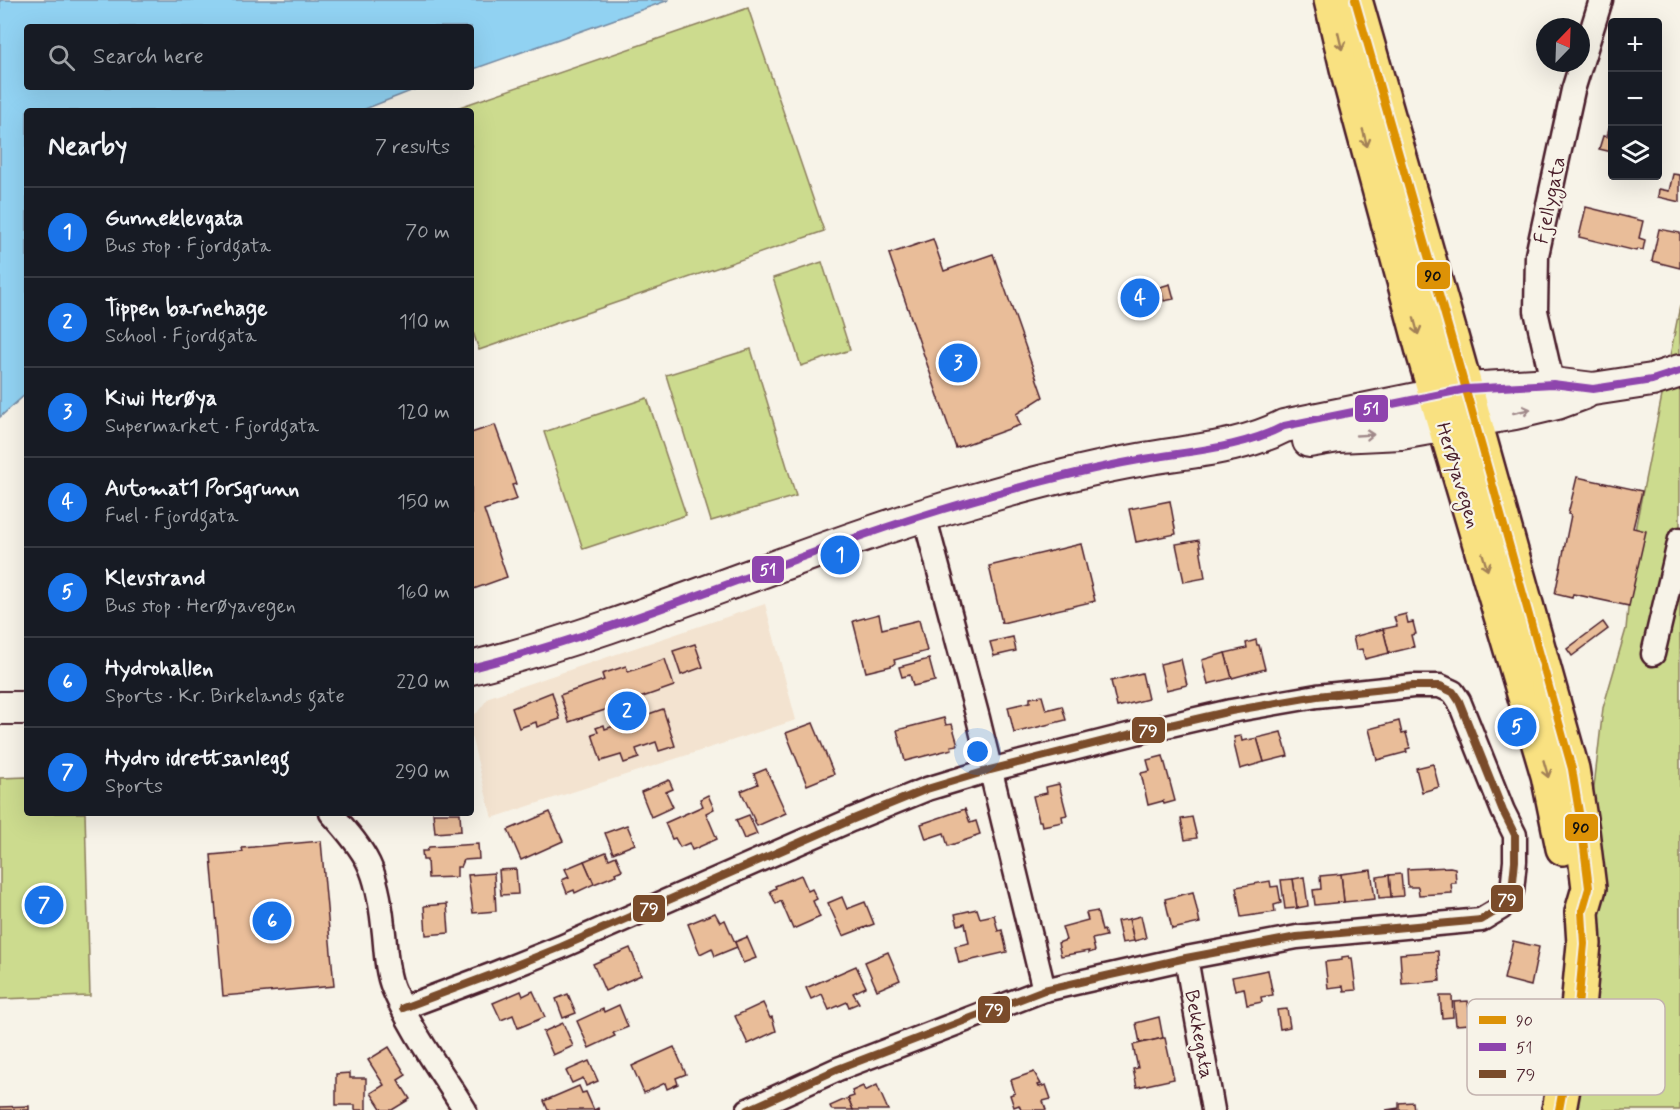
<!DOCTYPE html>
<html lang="en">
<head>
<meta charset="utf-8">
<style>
	body { margin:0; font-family:Mynerve,sans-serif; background:#20242c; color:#f1f3f6 }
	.controls { position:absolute; right:18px; top:18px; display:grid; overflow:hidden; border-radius:6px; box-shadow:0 6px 24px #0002 }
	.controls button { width:54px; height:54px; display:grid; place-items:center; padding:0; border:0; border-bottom:2px solid #363941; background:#171b24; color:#f1f3f6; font:30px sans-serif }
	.compass { position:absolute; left:1536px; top:18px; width:54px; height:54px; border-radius:50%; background:#171b24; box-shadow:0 6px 24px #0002; rotate:23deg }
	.you { position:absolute; left:978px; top:752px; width:21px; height:21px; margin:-15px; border:4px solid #fff; border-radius:50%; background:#1a73e8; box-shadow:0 0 0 9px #1a73e833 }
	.badge { display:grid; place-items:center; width:39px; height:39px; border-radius:50%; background:#1a73e8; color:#fff; font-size:20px; font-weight:700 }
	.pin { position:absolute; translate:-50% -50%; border:3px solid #fff; box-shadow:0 2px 6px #0006 }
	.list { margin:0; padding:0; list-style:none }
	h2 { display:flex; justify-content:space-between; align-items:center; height:78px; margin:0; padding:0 24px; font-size:26px }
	h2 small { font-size:20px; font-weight:400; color:#9ea1a6 }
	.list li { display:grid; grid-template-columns:39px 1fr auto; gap:18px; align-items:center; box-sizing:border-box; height:90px; padding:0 24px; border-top:2px solid #363941 }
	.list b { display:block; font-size:22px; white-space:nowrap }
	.list p { margin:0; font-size:20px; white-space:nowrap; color:#9ea1a6 }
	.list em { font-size:20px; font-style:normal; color:#9ea1a6 }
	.icon { flex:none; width:33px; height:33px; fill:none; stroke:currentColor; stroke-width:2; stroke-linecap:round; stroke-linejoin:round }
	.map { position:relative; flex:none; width:1680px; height:1110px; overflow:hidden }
	.search { position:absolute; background:#171b24; box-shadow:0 6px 24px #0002; left:24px; top:24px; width:450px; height:66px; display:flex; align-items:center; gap:15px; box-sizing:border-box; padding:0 21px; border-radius:6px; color:#9ea1a6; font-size:22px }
	.panel { position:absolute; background:#171b24; box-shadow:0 6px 24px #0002; left:24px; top:108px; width:450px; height:708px; border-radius:6px }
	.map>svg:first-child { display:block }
	.built { fill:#f3e3d0 }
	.green { fill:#ccdb8e; stroke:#8b7d5c; stroke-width:1.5 }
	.water { fill:#91d2f2; stroke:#758aa2; stroke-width:1.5 }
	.building { fill:#e9bd99; stroke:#4a1f2b; stroke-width:1.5 }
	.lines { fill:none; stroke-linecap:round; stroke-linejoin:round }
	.street-casing { stroke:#4a1f2b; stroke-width:27 }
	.secondary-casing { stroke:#4a1f2b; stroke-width:36 }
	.highway-casing { stroke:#4a1f2b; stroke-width:38 }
	.street { stroke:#f7f3e8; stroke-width:22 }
	.secondary { stroke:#f7f3e8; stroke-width:32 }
	.highway { stroke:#f9e181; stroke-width:33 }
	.bus-1-casing { stroke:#f7f3e8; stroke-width:12 }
	.bus-2-casing { stroke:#f7f3e8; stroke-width:12 }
	.bus-3-casing { stroke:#f7f3e8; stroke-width:12 }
	.bus-1 { stroke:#dd9206; stroke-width:8 }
	.bus-2 { stroke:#8e44ad; stroke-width:8 }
	.bus-3 { stroke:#7a4b2a; stroke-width:8 }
	.oneway { stroke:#a28056 }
	.oneway2 { stroke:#a0898a }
	.labels { text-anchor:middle; stroke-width:4.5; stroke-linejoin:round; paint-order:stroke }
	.street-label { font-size:20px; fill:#4a1f2b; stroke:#f7f3e8 }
	.key { fill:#f7f3e8; stroke:#c3b3af; stroke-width:1.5 }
	.key-label { font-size:16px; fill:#4a1f2b }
	.line-badge { stroke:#f7f3e8; stroke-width:2 }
	.badge-label { font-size:16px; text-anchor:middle; font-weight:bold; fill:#fff }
	.pale-badge-label { font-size:16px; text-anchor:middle; font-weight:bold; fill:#111 }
</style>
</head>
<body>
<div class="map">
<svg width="1680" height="1110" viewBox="0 0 1680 1110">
	<rect width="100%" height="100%" fill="#f7f3e8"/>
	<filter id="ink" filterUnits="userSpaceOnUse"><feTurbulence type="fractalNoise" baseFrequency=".0167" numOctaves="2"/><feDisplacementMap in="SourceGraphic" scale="12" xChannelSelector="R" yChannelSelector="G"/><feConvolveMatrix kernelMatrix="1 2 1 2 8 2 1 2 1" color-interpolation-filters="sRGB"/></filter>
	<g filter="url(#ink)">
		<!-- built -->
		<path class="built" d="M765,604L796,720L492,818L471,736V715L477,713L489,697Z"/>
		<!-- green -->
		<g class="green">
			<path d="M748,8L824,231L479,350L471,326V111H448Z"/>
			<path d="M822,262L850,350L801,366L773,278Z"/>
			<path d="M1680,306V1110H1557L1603,708L1626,629L1636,525Z"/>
			<path d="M751,349L796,496L711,521L666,375Z"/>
			<path d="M647,398L686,515L583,549L544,432Z"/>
			<path d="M27,777V813H85L90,996L0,999V778Z"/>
		</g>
		<!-- water -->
		<path class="water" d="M0,0H669L471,70V27H27V87H421L360,111H27V393L0,417Z"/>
		<!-- building -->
		<g class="building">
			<path d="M1609,129L1612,130V152L1599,149L1603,136L1607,137Z"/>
			<path d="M1673,174L1680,175V202L1658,197L1659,189L1669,191Z"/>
			<path d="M1586,207L1643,221L1639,238L1645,240L1643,250L1637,249L1636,251L1579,237Z"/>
			<path d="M1659,229L1680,233V268L1652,261Z"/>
			<path d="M933,239L944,271L993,254L1043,397L1016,414L1020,425L956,448L889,254Z"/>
			<path d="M1170,284L1174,299L1164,301L1160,287Z"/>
			<path d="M495,425L516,484L512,485L517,499L484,510L507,577L471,590V433Z"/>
			<path d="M1577,477L1642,491L1633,528L1646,531L1629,606L1573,594L1572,598L1555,594L1571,515L1568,514Z"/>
			<path d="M1170,501L1176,534L1136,542L1129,509Z"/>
			<path d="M1199,540L1205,578L1184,582L1176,544Z"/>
			<path d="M1081,544L1095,601L1002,623L989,566Z"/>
			<path d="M879,614L882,629L919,620L927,651L894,660L895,663L891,666L866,672L853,621Z"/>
			<path d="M1406,614L1408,623L1413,622L1416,634L1411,635L1414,647L1389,653L1383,629L1397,626L1394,617Z"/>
			<path d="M1603,622L1608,629L1572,656L1567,649Z"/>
			<path d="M1383,629L1389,653L1365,659L1362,649L1356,650L1353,637Z"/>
			<path d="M1013,637L1016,651L994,656L990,642Z"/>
			<path d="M1256,640L1257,645H1259L1265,669L1232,678L1225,653L1247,648L1246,643Z"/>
			<path d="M695,644L703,667L681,675L673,651Z"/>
			<path d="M1225,653L1232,678L1208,684L1202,660Z"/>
			<path d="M665,659L674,686L637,699L643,716L663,709L675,746L659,751L656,742L636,749L639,758L624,763L621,755L601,761L592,734L598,732L596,728L604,725L605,729L620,724L614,707L569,722L560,695L604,680L602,674L626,666L628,672Z"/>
			<path d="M929,659L935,681L913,686L910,675L902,677L899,667Z"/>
			<path d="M1181,659L1187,685L1166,690L1160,664Z"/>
			<path d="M1142,673L1148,699L1117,707L1111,681Z"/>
			<path d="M552,692L560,719L537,727L536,722L519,728L512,708Z"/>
			<path d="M1042,696L1046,710L1062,706L1066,720L1014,733L1008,707L1030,702V698Z"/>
			<path d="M944,718L946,725L952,724L958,745L951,746L952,749L905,761L897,730Z"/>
			<path d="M1399,721L1402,734L1406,733L1410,748L1406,749L1407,752L1377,760L1369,729Z"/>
			<path d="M813,723L834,774L807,785L786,733Z"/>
			<path d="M1281,732L1288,756L1264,762L1257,738Z"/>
			<path d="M1241,736L1242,741L1257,738L1264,762L1240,769L1234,744L1235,743L1234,737Z"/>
			<path d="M1163,756L1175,801L1164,804L1163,801L1148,805L1141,773L1150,771L1147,760Z"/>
			<path d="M1433,764L1439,787L1422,792L1416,768Z"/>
			<path d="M766,769L786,813L757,826L741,791L758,784L754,774Z"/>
			<path d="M669,780L673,789L666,792L673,807L651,817L641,792Z"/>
			<path d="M1059,784L1067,815L1062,816L1063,822L1042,826L1041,821H1039L1033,796L1047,793L1046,787Z"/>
			<path d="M708,795L714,809L706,813L717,839L692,850L689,843L680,847L675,838L672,839L665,823L703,806L700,799Z"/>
			<path d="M965,809L970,823L976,821L980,834L974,836L975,837L948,846L944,833L926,839L921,824Z"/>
			<path d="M550,812L563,841L521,860L508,830Z"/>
			<path d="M433,813H460L461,831L435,833Z"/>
			<path d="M749,815L757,834L744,839L736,820Z"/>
			<path d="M1192,817L1197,838L1185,840L1181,819Z"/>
			<path d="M627,825L635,844L613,853L605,833Z"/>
			<path d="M321,841L334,986L223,996L211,855L243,852L242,848Z"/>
			<path d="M478,844L479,859L464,860L461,867H457V877L428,878L427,860H423L422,851H427L429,847Z"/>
			<path d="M606,852L609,859L616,856L622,870L615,873L616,875L594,884L584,861Z"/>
			<path d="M584,861L594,884L575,893L574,890L567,893L562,880L569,877L565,869Z"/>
			<path d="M1450,867L1455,868L1456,883H1451L1452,893L1419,895L1418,887H1408L1407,869Z"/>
			<path d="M516,869L518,894L501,895L499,870Z"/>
			<path d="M1371,870L1375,899L1344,902L1341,874Z"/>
			<path d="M494,873L496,911L473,913L468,875Z"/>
			<path d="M1341,874L1344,902L1315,905L1313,890L1321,889L1320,876Z"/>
			<path d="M1401,874L1403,896L1391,897L1389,875Z"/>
			<path d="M801,875L808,891L812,889L817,899L813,901L820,917L793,929L781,901L776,904L770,891L776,888L775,886Z"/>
			<path d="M1389,875L1391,897L1379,898L1377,877Z"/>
			<path d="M1304,877L1308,906L1297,908L1293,879Z"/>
			<path d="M1293,879L1297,908L1285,909L1281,880Z"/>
			<path d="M1270,881L1271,887L1278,886L1281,903L1274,905L1275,912L1241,917L1236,887Z"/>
			<path d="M1193,892L1200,923L1172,929L1165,899Z"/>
			<path d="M842,897L847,909L865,902L874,924L843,936L828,903Z"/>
			<path d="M447,904L449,933L426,935L424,906Z"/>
			<path d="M977,909L980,918L994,915L998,931L1002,930L1007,952L959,963L955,946L969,943L965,923L958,925L955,914Z"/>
			<path d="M1097,911L1102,931L1104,930L1106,936L1092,939L1095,951L1089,953V951L1061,956L1058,943L1066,940L1062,927L1088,920L1086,913Z"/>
			<path d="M715,913L720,922L725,920L737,947L715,956L712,948L700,954L688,924Z"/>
			<path d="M1141,916L1146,938L1134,941L1129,919Z"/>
			<path d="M1129,919L1134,941L1122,943L1117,921Z"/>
			<path d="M747,937L756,958L743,963L735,942Z"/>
			<path d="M1513,941L1539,947L1531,986L1504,979Z"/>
			<path d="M630,948L641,975L605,991L593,964Z"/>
			<path d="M1438,951L1440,981L1402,984L1400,954Z"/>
			<path d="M888,952L900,980L877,990L865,962Z"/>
			<path d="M1349,956V958H1352L1356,990L1344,991L1343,986L1328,988L1325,962L1342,960V957Z"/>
			<path d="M856,966L866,987L853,993L859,1003L849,1007L847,1002L829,1010L822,994L811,999L806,988Z"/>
			<path d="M1268,970L1273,995L1261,997L1262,1002L1247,1005L1244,988L1235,990L1232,977Z"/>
			<path d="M521,991L523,996L533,991L545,1017L518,1028L513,1015L501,1020L493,1003Z"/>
			<path d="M568,994L576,1013L563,1018L556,999Z"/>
			<path d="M1440,996H1452L1453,1017L1442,1018Z"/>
			<path d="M1468,1001L1470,1024L1456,1025L1454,1002Z"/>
			<path d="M763,1003L770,1018L772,1017L776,1031L748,1044L735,1016Z"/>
			<path d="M619,1005L628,1027L613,1033L615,1036L589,1048L577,1021L603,1009L604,1012Z"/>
			<path d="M1287,1009L1290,1027L1280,1029L1277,1010Z"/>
			<path d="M1159,1017L1163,1038L1140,1043L1136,1023Z"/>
			<path d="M563,1023L573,1046L553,1055L543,1032Z"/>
			<path d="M1163,1038H1165L1174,1079L1137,1087L1133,1069L1138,1068L1133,1045Z"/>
			<path d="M389,1047L406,1075L398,1080L410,1099L392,1110H382L371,1093L384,1085L368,1060Z"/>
			<path d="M674,1047L686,1074L676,1078L678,1084L667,1089L665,1083L644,1093L632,1066Z"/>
			<path d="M589,1061L598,1081L586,1086L583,1078L572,1083L566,1071Z"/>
			<path d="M1034,1072L1041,1084L1038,1085L1039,1087L1046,1085L1051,1099L1043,1101L1046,1110H1021L1019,1105L1014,1107L1010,1095L1015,1093L1011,1080Z"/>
			<path d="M350,1073V1078H366V1110H355V1105H336V1074Z"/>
			<path d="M877,1085L888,1110H853L848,1098L854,1096L852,1091L863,1086L865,1091Z"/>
			<path d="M579,1086L582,1093L586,1092L594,1110L598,1108L599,1110H548L544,1101Z"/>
			<path d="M848,1098L853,1110H832L830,1106Z"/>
			<path d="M1413,1102L1414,1110H1386L1399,1108V1103Z"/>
			<path d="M29,1106V1110H0V1107Z"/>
		</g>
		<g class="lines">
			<defs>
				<g id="street">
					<path d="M1556,399L1536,311L1537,255L1573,90L1601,0"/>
					<path d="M924,515L978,718L1044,990"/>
					<path d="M1653,654L1680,539"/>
					<path d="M331,813C368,854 377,869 383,925C386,946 385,968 393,988C411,1031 441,1071 465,1110"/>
					<path d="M1186,958L1213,1110"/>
					<path d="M403,1008L491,975L561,947L851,820L927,789L990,770L1140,732L1231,711L1317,696L1413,686H1440L1453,692L1459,701L1503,811L1515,835V861L1512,891L1501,908L1481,920L1297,937L1186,958L1044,990L838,1069L748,1110"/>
				</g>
				<g id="secondary">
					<path d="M1309,441L1338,436L1401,433L1515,413L1557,403L1584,393"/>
					<path d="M471,668C642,625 802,549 971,501C1026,485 1082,470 1139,460C1187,451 1240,449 1284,426L1466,389L1553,384L1593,389L1652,380L1680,371"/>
					<path d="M0,708H27"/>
				</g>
				<g id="highway">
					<path d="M1331,0L1350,81L1424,355L1548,775L1563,848"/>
					<path d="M1355,0L1454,347L1572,769L1582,831L1589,888L1582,912L1584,944L1578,1007L1559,1110"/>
				</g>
			</defs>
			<!-- street casing -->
			<use href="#street" class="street-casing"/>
			<!-- secondary casing -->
			<use href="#secondary" class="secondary-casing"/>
			<!-- highway casing -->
			<use href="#highway" class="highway-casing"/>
			<!-- street -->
			<use href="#street" class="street"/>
			<!-- secondary -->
			<use href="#secondary" class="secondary"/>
			<!-- highway -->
			<use href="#highway" class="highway"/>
			<defs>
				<path id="bus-1" d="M1355,0L1454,347L1572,769L1582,831L1589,888L1582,912L1584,944L1578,1007L1559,1110"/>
				<path id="bus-2" d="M471,668C642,625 802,549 971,501C1026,485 1082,470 1139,460C1187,451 1240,449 1284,426L1466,389L1553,384L1593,389L1652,380L1680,371"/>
				<path id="bus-3" d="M403,1008L491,975L561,947L851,820L927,789L990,770L1140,732L1231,711L1317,696L1413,686H1440L1453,692L1459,701L1503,811L1515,835V861L1512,891L1501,908L1481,920L1297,937L1186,958L1044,990L838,1069L748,1110"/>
			</defs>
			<!-- bus-1 casing -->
			<use href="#bus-1" class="bus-1-casing"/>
			<!-- bus-2 casing -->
			<use href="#bus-2" class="bus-2-casing"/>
			<!-- bus-3 casing -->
			<use href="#bus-3" class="bus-3-casing"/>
			<!-- bus-1 -->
			<use href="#bus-1" class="bus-1"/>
			<!-- bus-2 -->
			<use href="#bus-2" class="bus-2"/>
			<!-- bus-3 -->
			<use href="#bus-3" class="bus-3"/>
		</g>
		<!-- one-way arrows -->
		<defs><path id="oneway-shaft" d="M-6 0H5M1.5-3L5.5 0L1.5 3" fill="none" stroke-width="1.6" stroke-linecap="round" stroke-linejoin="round" transform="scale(1.5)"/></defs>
		<g class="oneway">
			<use href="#oneway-shaft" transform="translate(1340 41) rotate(77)"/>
			<use href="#oneway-shaft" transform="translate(1365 138) rotate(75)"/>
			<use href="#oneway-shaft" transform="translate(1416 326) rotate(75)"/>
			<use href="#oneway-shaft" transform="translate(1485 562) rotate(73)"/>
			<use href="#oneway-shaft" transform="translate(1546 769) rotate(74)"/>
		</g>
		<g class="oneway2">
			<use href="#oneway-shaft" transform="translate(1522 411) rotate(-13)"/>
			<use href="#oneway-shaft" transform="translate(1365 435) rotate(-3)"/>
		</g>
	</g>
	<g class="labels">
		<!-- street labels -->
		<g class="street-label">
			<text transform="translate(1549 200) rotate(-78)" y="7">Fjellygata</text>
			<text transform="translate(1459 475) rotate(73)" y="7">Herøyavegen</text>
			<text transform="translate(1200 1034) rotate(80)" y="7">Bekkegata</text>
		</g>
	</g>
	<!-- legend -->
	<rect x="1467" y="999" width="198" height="96" rx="9" class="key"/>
	<rect x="1479" y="1016" width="27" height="8" fill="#dd9206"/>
	<rect x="1479" y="1043" width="27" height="8" fill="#8e44ad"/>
	<rect x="1479" y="1070" width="27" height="8" fill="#7a4b2a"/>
	<g class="key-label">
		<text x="1516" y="1026">90</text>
		<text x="1516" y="1053">51</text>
		<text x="1516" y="1080">79</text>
	</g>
	<g class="line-badge">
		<rect x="1416" y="261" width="35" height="29" rx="6" fill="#dd9206"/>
		<rect x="1354" y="394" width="35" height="29" rx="6" fill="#8e44ad"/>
		<rect x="751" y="555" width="34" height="29" rx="6" fill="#8e44ad"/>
		<rect x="1131" y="716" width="35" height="28" rx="6" fill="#7a4b2a"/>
		<rect x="1564" y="813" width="35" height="29" rx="6" fill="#dd9206"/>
		<rect x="1490" y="884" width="34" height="29" rx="6" fill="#7a4b2a"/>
		<rect x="632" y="894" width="34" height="29" rx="6" fill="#7a4b2a"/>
		<rect x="977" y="995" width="34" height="29" rx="6" fill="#7a4b2a"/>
	</g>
	<g class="badge-label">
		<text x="1371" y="414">51</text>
		<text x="768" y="575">51</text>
		<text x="1148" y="736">79</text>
		<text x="1507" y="905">79</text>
		<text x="649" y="914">79</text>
		<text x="994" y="1015">79</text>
	</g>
	<g class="pale-badge-label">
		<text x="1433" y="281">90</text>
		<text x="1581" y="833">90</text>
	</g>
</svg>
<div class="controls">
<button>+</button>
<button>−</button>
<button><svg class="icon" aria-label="layers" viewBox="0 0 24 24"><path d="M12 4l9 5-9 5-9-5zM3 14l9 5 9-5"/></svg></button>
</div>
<svg class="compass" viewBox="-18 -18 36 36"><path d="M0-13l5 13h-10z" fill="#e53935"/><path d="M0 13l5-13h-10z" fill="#9ea1a6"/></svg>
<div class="you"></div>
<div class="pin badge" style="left:840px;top:555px">1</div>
<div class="pin badge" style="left:627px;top:711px">2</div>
<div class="pin badge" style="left:958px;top:363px">3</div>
<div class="pin badge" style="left:1140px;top:298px">4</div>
<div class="pin badge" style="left:1517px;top:727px">5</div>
<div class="pin badge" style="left:272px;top:921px">6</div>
<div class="pin badge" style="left:44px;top:905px">7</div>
<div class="search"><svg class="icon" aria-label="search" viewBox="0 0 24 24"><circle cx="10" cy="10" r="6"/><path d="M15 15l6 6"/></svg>Search here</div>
<section class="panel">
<h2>Nearby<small>7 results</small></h2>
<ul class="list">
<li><span class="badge">1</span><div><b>Gunneklevgata</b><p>Bus stop · Fjordgata</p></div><em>70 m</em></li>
<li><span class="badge">2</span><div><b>Tippen barnehage</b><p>School · Fjordgata</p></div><em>110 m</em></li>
<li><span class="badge">3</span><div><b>Kiwi Herøya</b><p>Supermarket · Fjordgata</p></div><em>120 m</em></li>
<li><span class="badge">4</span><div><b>Automat1 Porsgrunn</b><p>Fuel · Fjordgata</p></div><em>150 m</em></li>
<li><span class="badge">5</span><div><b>Klevstrand</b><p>Bus stop · Herøyavegen</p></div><em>160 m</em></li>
<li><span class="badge">6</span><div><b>Hydrohallen</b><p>Sports · Kr. Birkelands gate</p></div><em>220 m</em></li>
<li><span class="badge">7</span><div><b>Hydro idrettsanlegg</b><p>Sports</p></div><em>290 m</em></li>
</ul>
</section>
</div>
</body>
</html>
